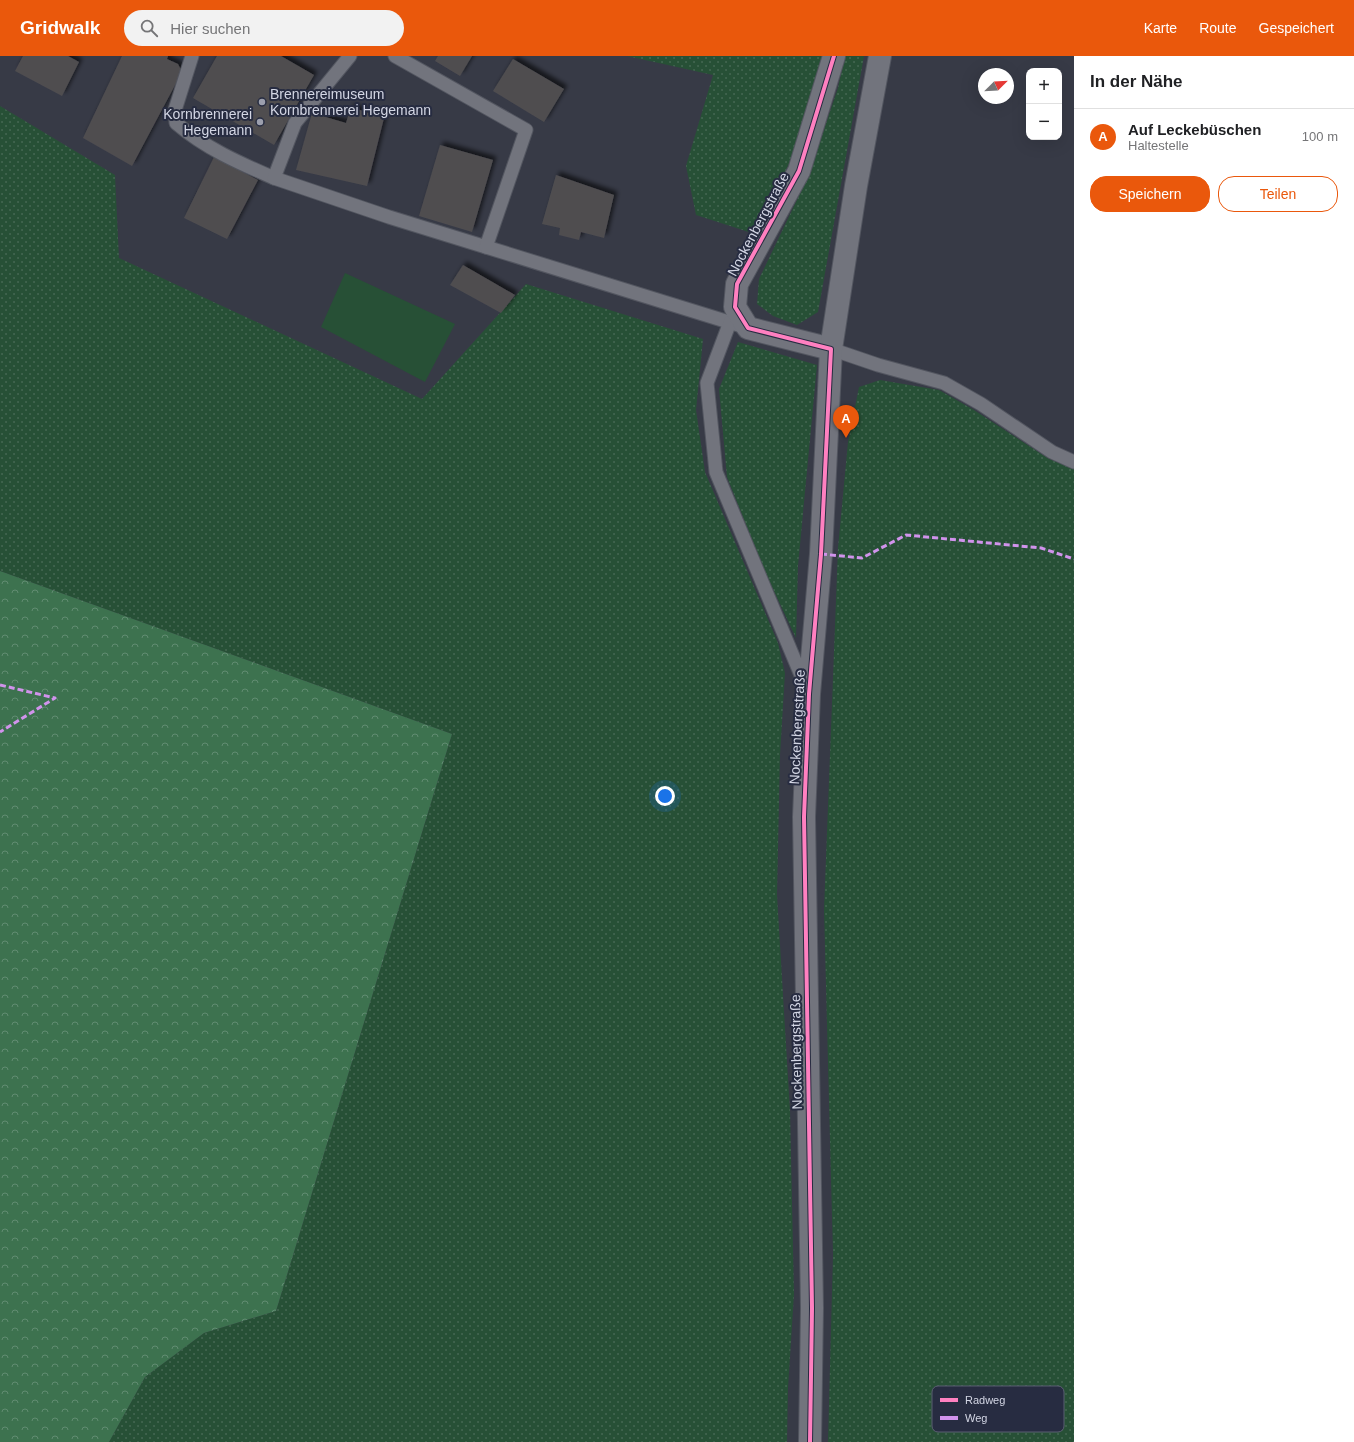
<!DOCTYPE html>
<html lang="de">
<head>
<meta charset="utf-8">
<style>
	body { margin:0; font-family:Arial,sans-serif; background:#f2f2f2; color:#202124 }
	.controls { position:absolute; right:12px; top:12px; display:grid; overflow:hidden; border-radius:8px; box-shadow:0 4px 16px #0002 }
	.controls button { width:36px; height:36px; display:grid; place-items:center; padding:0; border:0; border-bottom:1px solid #e0e0e0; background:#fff; color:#202124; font:20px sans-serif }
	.compass { position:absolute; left:978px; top:12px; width:36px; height:36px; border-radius:50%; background:#fff; box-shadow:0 4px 16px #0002; rotate:66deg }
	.you { position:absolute; left:665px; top:740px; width:14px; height:14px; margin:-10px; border:3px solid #fff; border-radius:50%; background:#1a73e8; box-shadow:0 0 0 6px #1a73e833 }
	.badge { display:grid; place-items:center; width:26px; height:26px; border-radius:50%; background:#ea580c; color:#fff; font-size:13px; font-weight:700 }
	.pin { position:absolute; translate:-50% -33px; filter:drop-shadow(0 1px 2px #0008) }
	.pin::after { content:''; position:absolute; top:21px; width:14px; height:12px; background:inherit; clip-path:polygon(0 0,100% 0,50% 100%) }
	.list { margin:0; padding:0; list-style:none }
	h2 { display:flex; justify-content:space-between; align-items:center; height:52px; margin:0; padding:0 16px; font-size:17px }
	h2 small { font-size:13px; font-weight:400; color:#757577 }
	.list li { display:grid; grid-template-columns:26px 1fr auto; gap:12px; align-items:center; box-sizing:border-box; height:56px; padding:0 16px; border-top:1px solid #e0e0e0 }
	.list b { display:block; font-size:15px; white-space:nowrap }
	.list p { margin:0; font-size:13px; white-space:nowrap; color:#757577 }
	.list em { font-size:13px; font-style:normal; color:#757577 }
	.actions { display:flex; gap:8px; padding:12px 16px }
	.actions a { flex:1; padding:9px 0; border:1px solid #ea580c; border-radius:16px; text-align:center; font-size:14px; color:#ea580c }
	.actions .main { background:#ea580c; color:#fff }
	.icon { flex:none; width:22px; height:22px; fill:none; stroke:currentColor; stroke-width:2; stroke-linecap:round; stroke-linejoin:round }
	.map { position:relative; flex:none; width:1074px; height:1386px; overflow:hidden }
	header { display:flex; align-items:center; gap:24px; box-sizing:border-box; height:56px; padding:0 20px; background:#ea580c; color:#fff }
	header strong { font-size:19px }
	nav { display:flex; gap:22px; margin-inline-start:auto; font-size:14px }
	.search { width:280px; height:36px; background:#f2f2f2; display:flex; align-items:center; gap:10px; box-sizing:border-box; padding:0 14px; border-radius:22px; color:#757577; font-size:15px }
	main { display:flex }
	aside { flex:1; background:#fff }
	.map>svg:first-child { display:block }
	.green { fill:url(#green-dots) }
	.forest { fill:url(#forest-crowns) }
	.pitch { fill:#275036 }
	.building { fill:#4f4d50; filter:url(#shadow) }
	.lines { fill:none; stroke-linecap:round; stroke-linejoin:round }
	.lane-casing { stroke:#535660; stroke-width:15 }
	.street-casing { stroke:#535660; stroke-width:24 }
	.secondary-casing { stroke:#535660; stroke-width:24 }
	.lane { stroke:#72747d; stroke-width:13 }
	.street { stroke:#72747d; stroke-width:22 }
	.secondary { stroke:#72747d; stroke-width:22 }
	.quiet { stroke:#d193ec; stroke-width:3; stroke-dasharray:6 3; stroke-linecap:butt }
	.cycleway-casing { stroke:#272c41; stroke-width:6 }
	.cycleway { stroke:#ff80c0; stroke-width:4 }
	.poi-dot { fill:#9c9fad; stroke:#272c41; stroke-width:1.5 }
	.labels { text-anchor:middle; stroke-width:4; stroke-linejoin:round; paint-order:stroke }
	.poi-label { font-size:14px; fill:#d3d6e4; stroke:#272c41; text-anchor:start }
	.street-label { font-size:14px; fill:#d3d6e4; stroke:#272c41 }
	.key { fill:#272c41; stroke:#5b5f72; stroke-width:1 }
	.key-label { font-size:11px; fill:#d3d6e4 }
</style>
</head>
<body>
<header>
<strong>Gridwalk</strong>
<div class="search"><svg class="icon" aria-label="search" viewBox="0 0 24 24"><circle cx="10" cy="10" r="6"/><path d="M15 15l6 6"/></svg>Hier suchen</div>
<nav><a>Karte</a><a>Route</a><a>Gespeichert</a></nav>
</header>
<main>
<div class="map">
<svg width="1074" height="1386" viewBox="0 0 1074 1386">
	<defs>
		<pattern id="green-dots" width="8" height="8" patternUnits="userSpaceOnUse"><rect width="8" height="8" fill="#275036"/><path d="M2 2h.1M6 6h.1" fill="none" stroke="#456853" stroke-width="1.8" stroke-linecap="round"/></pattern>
		<pattern id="forest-crowns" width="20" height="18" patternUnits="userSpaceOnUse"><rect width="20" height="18" fill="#3d724f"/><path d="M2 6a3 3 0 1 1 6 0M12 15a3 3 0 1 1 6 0" fill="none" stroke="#618c71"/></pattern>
		<filter id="shadow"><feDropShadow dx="3.5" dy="-3.5" stdDeviation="2" flood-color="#0009"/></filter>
	</defs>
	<rect width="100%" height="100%" fill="#373a46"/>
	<!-- green -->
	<g class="green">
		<path d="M627,0H825L799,87L755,178L696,159L686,110L713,19Z"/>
		<path d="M845,0H864L818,256L797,269L773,260L757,248L759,223L808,121L838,32Z"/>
		<path d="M0,50L115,119L119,202L422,343L526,228L703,283L696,354L705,416L778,587L785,617L780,699L777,839L790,1055L794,1238L788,1332L787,1386H109L145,1321L204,1277L276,1255L452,678L0,515Z"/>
		<path d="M738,286L817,309L798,510L796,582L765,516L727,421L719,333Z"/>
		<path d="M880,324L939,334L974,354L1049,403L1074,412V1386H828L833,1198L824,854L838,492L848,386L859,331Z"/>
	</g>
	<!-- forest -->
	<path class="forest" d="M0,515L452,678L276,1255L204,1277L145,1321L109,1386H0Z"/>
	<!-- pitch -->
	<path class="pitch" d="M345,217L455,268L425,326L321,271Z"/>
	<!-- building -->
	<g class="building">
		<path d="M23,0H68L79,6L62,40L15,15Z"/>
		<path d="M122,0H168L167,3L178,8L182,16L132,110L83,82Z"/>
		<path d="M217,0H281L314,19L274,89L193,42Z"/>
		<path d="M438,0H472L460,20L435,5Z"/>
		<path d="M513,3L564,33L544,66L493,35Z"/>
		<path d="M351,51L384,62L367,130L296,114L312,57L346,67Z"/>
		<path d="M440,89L493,104L472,176L419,160Z"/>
		<path d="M214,101L258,124L227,183L184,162Z"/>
		<path d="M556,119L614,139L604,182L581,176L579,184L559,179L560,172L542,168Z"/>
		<path d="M463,209L515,239L501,257L450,229Z"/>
	</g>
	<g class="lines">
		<defs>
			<g id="lane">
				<path d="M192,0L175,54L176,67C205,92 239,107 274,122"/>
				<path d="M350,0L295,67L274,122L389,161L486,191"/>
				<path d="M395,0L526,74L486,191L748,272"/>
				<path d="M730,266L707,327L716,416L806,631"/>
				<path d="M831,293L878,309L944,327L981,348L1052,396L1074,406"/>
			</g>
			<path id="street" d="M831,293L748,272L735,251L737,228L799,115L834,0"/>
			<path id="secondary" d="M810,1386L812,1252L804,761L809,638L821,498L831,293L856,130L880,0"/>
		</defs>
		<!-- lane casing -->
		<use href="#lane" class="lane-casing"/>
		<!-- street casing -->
		<use href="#street" class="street-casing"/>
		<!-- secondary casing -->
		<use href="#secondary" class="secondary-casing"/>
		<!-- lane -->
		<use href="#lane" class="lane"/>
		<!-- street -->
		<use href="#street" class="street"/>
		<!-- secondary -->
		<use href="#secondary" class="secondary"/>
		<!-- quiet -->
		<g class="quiet">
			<path d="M821,498L862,502L906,479L1041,492L1074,503"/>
			<path d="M0,629L55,642L0,676"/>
		</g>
		<defs>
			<path id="cycleway" d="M810,1386L812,1252L804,761L809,638L821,498L831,293L748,272L735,251L737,228L799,115L834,0"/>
		</defs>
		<!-- cycleway casing -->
		<use href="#cycleway" class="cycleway-casing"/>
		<!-- cycleway -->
		<use href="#cycleway" class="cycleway"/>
	</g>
	<!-- markers -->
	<g class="poi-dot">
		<circle cx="262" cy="46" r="4"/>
		<circle cx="260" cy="66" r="4"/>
	</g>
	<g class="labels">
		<!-- poi labels -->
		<g class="poi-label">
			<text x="270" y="43">Brennereimuseum<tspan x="270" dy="16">Kornbrennerei Hegemann</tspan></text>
			<text x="252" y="63" text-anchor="end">Kornbrennerei<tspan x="252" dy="16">Hegemann</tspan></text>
		</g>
		<!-- street labels -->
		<g class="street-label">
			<text transform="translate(758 168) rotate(-62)" y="5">Nockenbergstraße</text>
			<text transform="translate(797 671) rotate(-87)" y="5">Nockenbergstraße</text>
			<text transform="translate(796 996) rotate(-91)" y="5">Nockenbergstraße</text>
		</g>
	</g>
	<!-- legend -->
	<rect x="932" y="1330" width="132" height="46" rx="6" class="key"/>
	<rect x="940" y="1342" width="18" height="4" fill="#ff80c0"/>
	<rect x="940" y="1360" width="18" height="4" fill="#d193ec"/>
	<g class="key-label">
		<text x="965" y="1348">Radweg</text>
		<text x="965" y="1366">Weg</text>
	</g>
</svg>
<div class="controls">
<button>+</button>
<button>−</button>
</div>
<svg class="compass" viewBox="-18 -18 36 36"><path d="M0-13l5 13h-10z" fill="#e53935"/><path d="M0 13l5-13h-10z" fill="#757577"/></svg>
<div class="you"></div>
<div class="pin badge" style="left:846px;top:382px">A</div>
</div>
<aside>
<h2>In der Nähe<small></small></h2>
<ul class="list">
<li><span class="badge">A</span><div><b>Auf Leckebüschen</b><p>Haltestelle</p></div><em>100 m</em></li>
</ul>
<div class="actions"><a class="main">Speichern</a><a>Teilen</a></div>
</aside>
</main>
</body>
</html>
